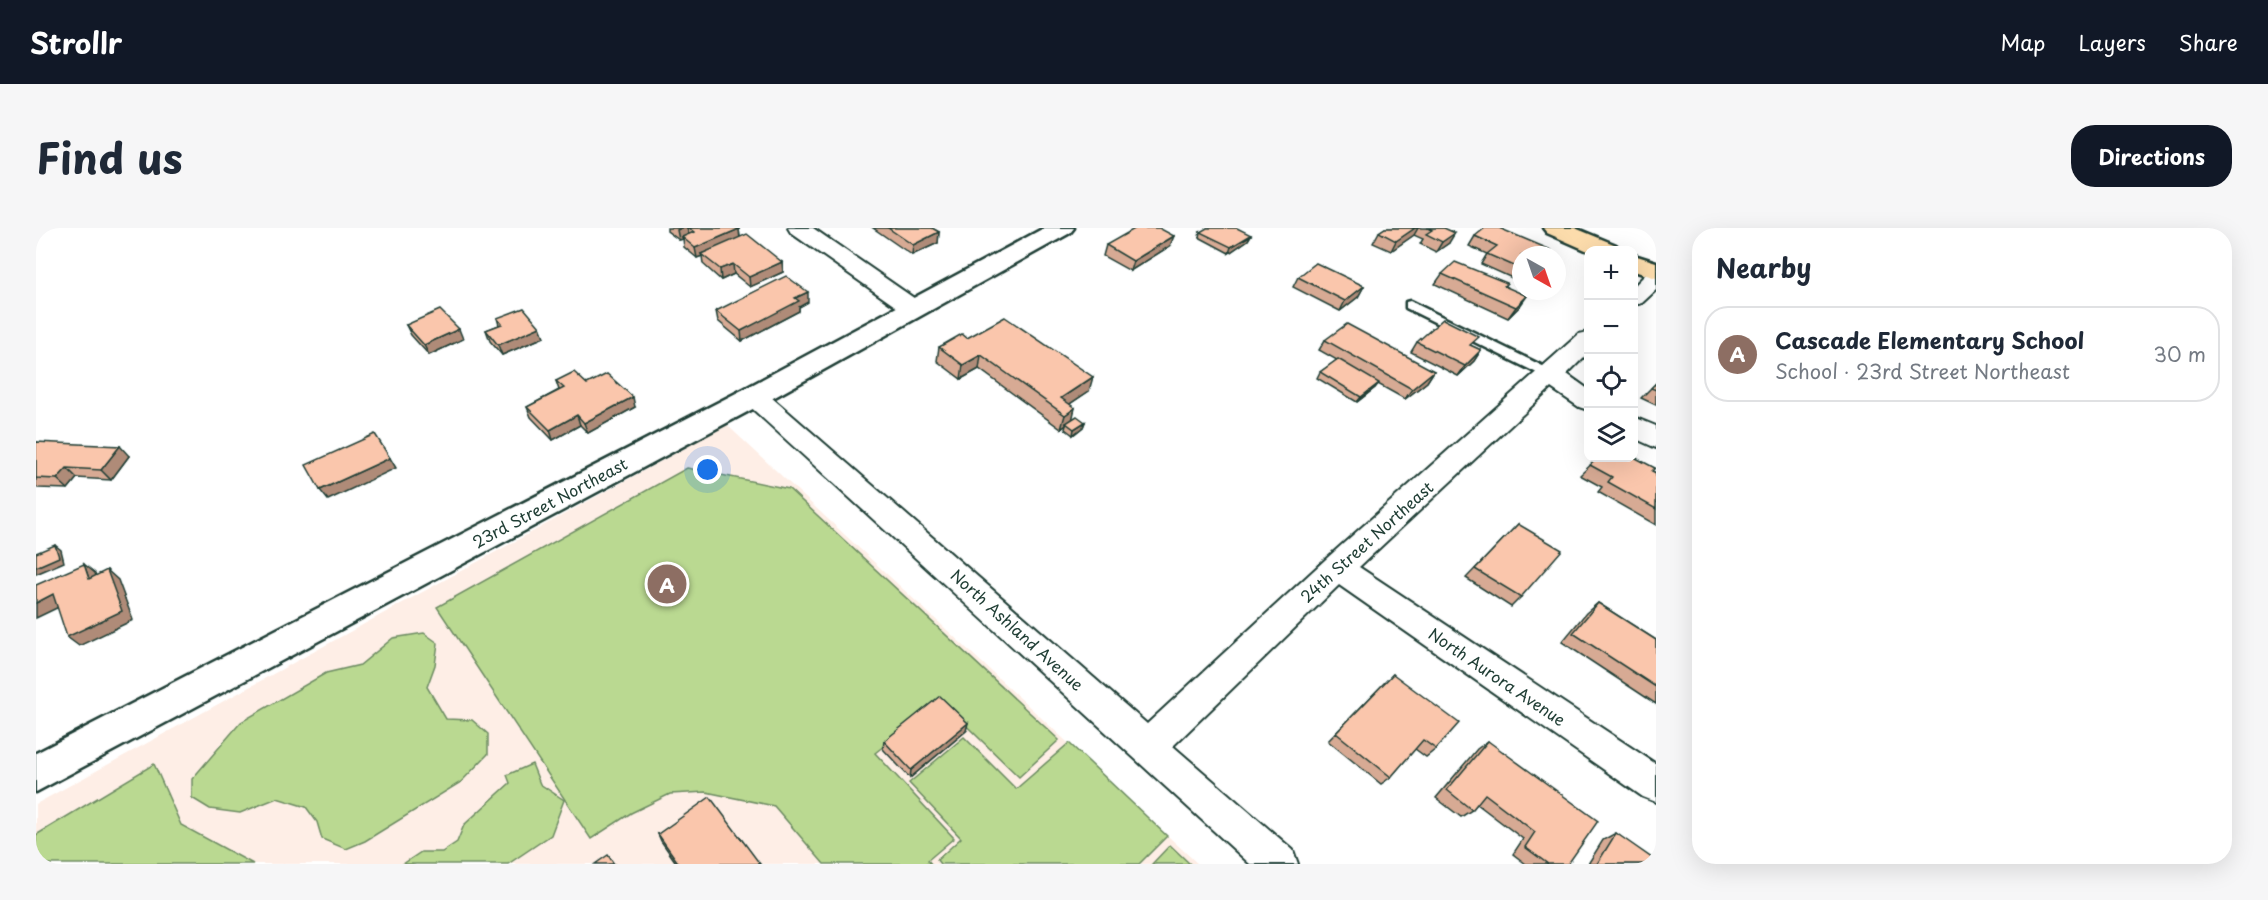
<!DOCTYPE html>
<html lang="en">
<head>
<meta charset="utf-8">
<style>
	body { margin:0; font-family:"Playpen Sans",sans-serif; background:#f6f6f7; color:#1f2937 }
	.controls { position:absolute; right:18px; top:18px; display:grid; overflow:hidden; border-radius:12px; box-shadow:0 6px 24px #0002 }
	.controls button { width:54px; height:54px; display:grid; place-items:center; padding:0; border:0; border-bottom:2px solid #e0e1e3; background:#fff; color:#1f2937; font:30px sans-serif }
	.compass { position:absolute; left:1476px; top:18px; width:54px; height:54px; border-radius:50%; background:#fff; box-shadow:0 6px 24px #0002; rotate:140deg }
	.you { position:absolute; left:672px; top:242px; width:21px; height:21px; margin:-15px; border:4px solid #fff; border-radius:50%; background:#1a73e8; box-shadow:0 0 0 9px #1a73e833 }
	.badge { display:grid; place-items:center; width:39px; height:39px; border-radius:50%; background:#111827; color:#fff; font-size:20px; font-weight:700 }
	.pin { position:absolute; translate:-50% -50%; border:3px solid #fff; box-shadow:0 2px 6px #0006 }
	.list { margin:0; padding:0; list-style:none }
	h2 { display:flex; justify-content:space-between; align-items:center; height:78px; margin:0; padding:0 24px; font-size:26px }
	h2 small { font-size:20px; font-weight:400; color:#747a83 }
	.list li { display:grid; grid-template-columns:39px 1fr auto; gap:18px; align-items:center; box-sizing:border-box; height:96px; margin:0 12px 12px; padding:0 12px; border:2px solid #e0e1e3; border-radius:24px }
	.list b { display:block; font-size:22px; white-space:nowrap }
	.list p { margin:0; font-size:20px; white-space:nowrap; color:#747a83 }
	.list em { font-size:20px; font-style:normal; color:#747a83 }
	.icon { flex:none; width:33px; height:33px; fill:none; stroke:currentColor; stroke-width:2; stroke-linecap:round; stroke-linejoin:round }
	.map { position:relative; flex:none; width:1620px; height:636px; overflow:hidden; border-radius:24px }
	header { display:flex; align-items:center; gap:36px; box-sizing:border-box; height:84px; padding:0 30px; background:#111827; color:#fff }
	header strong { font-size:28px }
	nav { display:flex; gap:33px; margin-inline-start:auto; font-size:21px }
	.intro { display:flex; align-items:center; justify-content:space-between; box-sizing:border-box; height:144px; padding:0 36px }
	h1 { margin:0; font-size:42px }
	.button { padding:15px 27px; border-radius:24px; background:#111827; color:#fff; font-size:21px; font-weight:700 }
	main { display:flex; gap:36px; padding:0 36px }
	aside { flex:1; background:#fff; border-radius:24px; box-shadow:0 6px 24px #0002 }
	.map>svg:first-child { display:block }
	.built { fill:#feeee6 }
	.green { fill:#bad991; stroke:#6c8b62; stroke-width:1.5 }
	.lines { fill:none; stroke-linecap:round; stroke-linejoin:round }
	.service-casing { stroke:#1f3d34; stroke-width:5 }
	.minor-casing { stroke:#1f3d34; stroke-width:4 }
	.tertiary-casing { stroke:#1f3d34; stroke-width:5 }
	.trunk-casing { stroke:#1f3d34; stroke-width:5 }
	.service { fill:#fff; fill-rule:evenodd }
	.minor { fill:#fff; fill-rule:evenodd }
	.tertiary { fill:#fff; fill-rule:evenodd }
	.trunk { fill:#fcdcac; fill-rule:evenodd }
	.wall { fill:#d7aa94; stroke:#1f3d34; stroke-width:1.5 }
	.shaded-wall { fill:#af8b78; stroke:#1f3d34; stroke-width:1.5 }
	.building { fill:#fac6ac; stroke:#1f3d34; stroke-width:1.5 }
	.labels { text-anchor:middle; stroke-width:5; stroke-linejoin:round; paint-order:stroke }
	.street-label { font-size:16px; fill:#1f3d34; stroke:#fff }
</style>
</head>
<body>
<header>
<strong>Strollr</strong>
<nav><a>Map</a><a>Layers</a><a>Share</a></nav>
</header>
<div class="intro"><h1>Find us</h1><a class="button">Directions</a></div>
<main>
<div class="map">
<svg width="1620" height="636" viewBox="0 0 1620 636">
	<rect width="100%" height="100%" fill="#fff"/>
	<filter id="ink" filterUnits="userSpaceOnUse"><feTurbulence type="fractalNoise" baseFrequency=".0167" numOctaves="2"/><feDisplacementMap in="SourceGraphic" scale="12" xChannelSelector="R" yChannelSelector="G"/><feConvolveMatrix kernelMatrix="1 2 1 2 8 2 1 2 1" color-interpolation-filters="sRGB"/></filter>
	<g filter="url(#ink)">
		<!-- built -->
		<path class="built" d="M691,197L1162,636H0V576Z"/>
		<!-- green -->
		<g class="green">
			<path d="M651,240L753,261L1023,512L983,549L905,473L839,525L918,610L892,632L895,636H788L738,578L670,564L634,566L595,585L555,611L401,379Z"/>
			<path d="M388,405L402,415L399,437L391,459L410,491L436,492L452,506V526L425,554L329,613L310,621L286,611L281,594L270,579L241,570L204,585L174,581L156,570V551L205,494L290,445L324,437L357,410Z"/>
			<path d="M928,509L980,561L1033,515L1131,608L1103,636H904L901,632L925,610L873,555Z"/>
			<path d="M118,536L145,597L217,636H0V607Z"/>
			<path d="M496,536L504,556L528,572L515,607L472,636H367L385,624H406L421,614L428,597L474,555L471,547Z"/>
			<path d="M1134,617L1154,636H1116Z"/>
		</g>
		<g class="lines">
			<defs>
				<path id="service" d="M1374,73L1519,144L1521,147L1515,151L1511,150L1370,80V74Z"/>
				<g id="minor">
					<path d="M752,0H777L885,75L889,80L885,85L877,87L869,85L755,5Z"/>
					<path d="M1620,42V62L1606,75L1598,77V58L1612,44Z"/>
					<path d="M1552,104V125L1531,146L1552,161V182L1543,179L1515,160L1323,339L1620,536V574L1607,569L1303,357L1137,518L1257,622L1262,636H1214L709,174L705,168L709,162L718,159L727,162L1111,496L1290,331L1543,106Z"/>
					<path d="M1598,189L1620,198V220L1598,210Z"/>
				</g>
				<path id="tertiary" d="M1008,0H1038L1034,5L728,175L0,564V525L708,161Z"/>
				<g id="trunk">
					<path d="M1507,0H1539L1580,17L1583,22L1552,23L1511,5Z"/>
					<path d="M1598,27L1620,34V50L1598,43Z"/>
				</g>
			</defs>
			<!-- service casing -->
			<use href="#service" class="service-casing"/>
			<!-- minor casing -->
			<use href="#minor" class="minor-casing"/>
			<!-- tertiary casing -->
			<use href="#tertiary" class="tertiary-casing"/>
			<!-- trunk casing -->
			<use href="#trunk" class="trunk-casing"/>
			<!-- service -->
			<use href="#service" class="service"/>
			<!-- minor -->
			<use href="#minor" class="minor"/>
			<!-- tertiary -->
			<use href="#tertiary" class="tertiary"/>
			<!-- trunk -->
			<use href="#trunk" class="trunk"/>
		</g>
		<!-- wall -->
		<g class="wall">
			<path d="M631,0H702L703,1L704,9L746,34L747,44L714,59L698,46L685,52L667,36L666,28L661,30L648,19L647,11L643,12L631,3Z"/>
			<path d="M837,0H896L903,4L902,15L876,27Z"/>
			<path d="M1349,0H1408L1413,15L1400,24L1384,16L1387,11L1378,7L1355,23L1337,15L1343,4Z"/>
			<path d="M1164,4L1215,7L1212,12L1193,25L1163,9Z"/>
			<path d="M1439,8L1485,27V54L1445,36L1451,26L1433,18Z"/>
			<path d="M1070,17L1134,18L1094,43L1067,28Z"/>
			<path d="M1406,46L1469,58L1484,78L1472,90L1399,56Z"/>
			<path d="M1262,49L1328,58L1322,69L1304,83L1257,59Z"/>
			<path d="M772,74L763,79V83L706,113L682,93L680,83Z"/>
			<path d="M461,90L504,99L508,109L466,127L454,113L450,102L463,97Z"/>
			<path d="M370,97L427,111L393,127L375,107Z"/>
			<path d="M931,110L1053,163L1034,176L1036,191L1049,194L1047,199L1037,207L1029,201L1030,197L1025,201L943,141L925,151L901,133L903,119Z"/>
			<path d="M1289,112L1398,143L1391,154L1369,171L1342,156L1339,160L1321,174L1281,150L1284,144L1301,132L1283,122Z"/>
			<path d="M1381,114L1436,118L1445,122L1438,133L1422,148L1375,124Z"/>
			<path d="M520,153L551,156L599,179L552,205L544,197L517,212L495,189L491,179L523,162Z"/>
			<path d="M1620,155V177L1605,170Z"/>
			<path d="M0,214L93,228L75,252L41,250L32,261L2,260L0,258Z"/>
			<path d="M1562,230L1616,243L1620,245V297L1562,264L1566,259L1544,247Z"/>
			<path d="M1482,296L1485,369L1475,379L1430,350Z"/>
			<path d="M1562,375L1620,412V476L1526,414L1550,385Z"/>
			<path d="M1357,446L1400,521L1390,529L1379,521L1355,549L1345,556L1292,513Z"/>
			<path d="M930,503L874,550L847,521L848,513Z"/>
			<path d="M1452,513L1532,636H1490L1477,626L1487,611L1441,576L1436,582L1425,589L1400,570L1441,521Z"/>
			<path d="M1580,605L1620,636H1552L1567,612Z"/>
			<path d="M622,606L724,636H641L625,613Z"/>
		</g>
		<!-- shaded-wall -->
		<g class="shaded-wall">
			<path d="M646,0H651L653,8L646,9L647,11L643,12L641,2Z"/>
			<path d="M1379,0H1382L1378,7L1355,23L1360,13Z"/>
			<path d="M703,1L704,12L665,26L666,28L661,30L659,20Z"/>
			<path d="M903,4L902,15L876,27L877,17Z"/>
			<path d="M1419,5L1413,15L1400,24L1406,14Z"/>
			<path d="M1215,7L1212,12L1193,25L1195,19Z"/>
			<path d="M1138,8L1134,18L1094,43L1097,33Z"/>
			<path d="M746,34L747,44L714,59L713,49Z"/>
			<path d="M697,36L698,46L685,52L684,41Z"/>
			<path d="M1328,58L1322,69L1304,83L1309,73Z"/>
			<path d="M772,64V74L763,79V83L706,113L705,103L759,70Z"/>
			<path d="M1491,68L1484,78L1472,90L1480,79Z"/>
			<path d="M504,99L508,109L466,127L462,117Z"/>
			<path d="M423,101L427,111L393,127L388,117Z"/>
			<path d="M1445,122L1438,133L1422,148L1429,138Z"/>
			<path d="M945,127L943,141L925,151L927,137Z"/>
			<path d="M1398,143L1391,154L1369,171L1376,161Z"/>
			<path d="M1057,149L1053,163L1023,183L1025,170Z"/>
			<path d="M1343,155L1339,160L1321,174L1325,169Z"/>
			<path d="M597,169L599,179L552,205L548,195Z"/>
			<path d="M1039,180L1036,193L1030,195V197L1025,201L1029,187Z"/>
			<path d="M541,187L544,197L517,212L514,202Z"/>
			<path d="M1049,194L1047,199L1037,207L1038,201Z"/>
			<path d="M84,218L93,228L75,252L65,242Z"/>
			<path d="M354,230L360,240L292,272L284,262Z"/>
			<path d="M31,240L41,250L32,261L21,251Z"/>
			<path d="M19,317L25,322L28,334L0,346V339Z"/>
			<path d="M48,336L59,345L64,360L53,351Z"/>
			<path d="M71,342L82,352L97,392L43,418L31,409Z"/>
			<path d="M17,366L29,376L0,390V375Z"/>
			<path d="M932,495L930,503L874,550L875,542Z"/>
		</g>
		<!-- building -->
		<g class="building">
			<path d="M653,0H702L703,1L659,20L646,9L658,4Z"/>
			<path d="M852,0H896L903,4L877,17Z"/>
			<path d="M1100,0H1123L1138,8L1097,33L1070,17Z"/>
			<path d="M1171,0H1201L1215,7L1195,19L1164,4Z"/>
			<path d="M1349,0H1379L1360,13L1343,4Z"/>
			<path d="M1391,0H1408L1419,5L1406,14L1390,6L1396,2Z"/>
			<path d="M1449,0H1463L1515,22L1509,27H1485V41L1451,26L1461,18L1439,8Z"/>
			<path d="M711,6L746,34L713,49L697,36L684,41L665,26Z"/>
			<path d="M1419,34L1471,55L1468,58L1491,68L1480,79L1406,46Z"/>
			<path d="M1280,35L1328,58L1309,73L1262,49Z"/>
			<path d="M750,48L772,64L759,70L763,73L705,103L680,83Z"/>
			<path d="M488,80L504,99L462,117L450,102L466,96L461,90Z"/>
			<path d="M404,82L423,101L388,117L370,97Z"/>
			<path d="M969,89L1057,149L1025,170L1039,180L1029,187L945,127L927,137L903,119L926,106L931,110Z"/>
			<path d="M1407,91L1443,109L1434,117L1445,122L1429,138L1381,114Z"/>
			<path d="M1311,96L1398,143L1376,161L1289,112Z"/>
			<path d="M1302,131L1343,155L1325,169L1284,144Z"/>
			<path d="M538,144L551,156L571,146L597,169L548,195L541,187L514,202L491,179L528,160L520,153Z"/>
			<path d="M1620,155V162L1615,160Z"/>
			<path d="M1041,188L1049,194L1038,201L1030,195Z"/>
			<path d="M339,206L354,230L284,262L270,237Z"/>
			<path d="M0,214L84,218L65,242L31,240L21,251L0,250Z"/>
			<path d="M1598,229L1619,240L1616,243L1620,245V281L1572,254L1576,249L1554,237L1562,230Z"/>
			<path d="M1482,296L1526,322L1485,369L1439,341Z"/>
			<path d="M19,317L23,329L0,339V325Z"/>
			<path d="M48,336L53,351L71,342L86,383L31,409L17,366L0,375V357Z"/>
			<path d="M1562,375L1620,412V459L1537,405Z"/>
			<path d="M1357,446L1423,495L1400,521L1387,512L1355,549L1300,505Z"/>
			<path d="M904,468L932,495L875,542L848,513Z"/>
			<path d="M1452,513L1562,593L1532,636H1512L1489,619L1499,604L1449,566L1436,582L1411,562Z"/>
			<path d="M674,569L724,636H643L622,606Z"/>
			<path d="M1580,605L1620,633V636H1561Z"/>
			<path d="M572,627L578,636H559Z"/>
		</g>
	</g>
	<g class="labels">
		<!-- street labels -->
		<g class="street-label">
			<text transform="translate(514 275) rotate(-28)" y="6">23rd Street Northeast</text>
			<text transform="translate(1331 314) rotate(-42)" y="6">24th Street Northeast</text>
			<text transform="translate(981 402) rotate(42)" y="6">North Ashland Avenue</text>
			<text transform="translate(1461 449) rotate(34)" y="6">North Aurora Avenue</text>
		</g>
	</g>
</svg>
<div class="controls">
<button>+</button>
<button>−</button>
<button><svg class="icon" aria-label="locate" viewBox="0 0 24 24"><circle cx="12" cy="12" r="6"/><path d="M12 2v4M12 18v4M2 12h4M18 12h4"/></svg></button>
<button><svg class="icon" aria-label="layers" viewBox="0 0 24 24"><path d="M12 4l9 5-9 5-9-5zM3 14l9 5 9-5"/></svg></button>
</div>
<svg class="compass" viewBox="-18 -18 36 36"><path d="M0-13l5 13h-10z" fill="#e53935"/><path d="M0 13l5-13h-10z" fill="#747a83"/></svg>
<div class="you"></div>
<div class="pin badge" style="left:631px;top:356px;background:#8d6e63">A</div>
</div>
<aside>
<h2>Nearby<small></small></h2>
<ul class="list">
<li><span class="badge" style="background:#8d6e63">A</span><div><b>Cascade Elementary School</b><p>School · 23rd Street Northeast</p></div><em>30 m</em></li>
</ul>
</aside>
</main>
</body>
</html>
